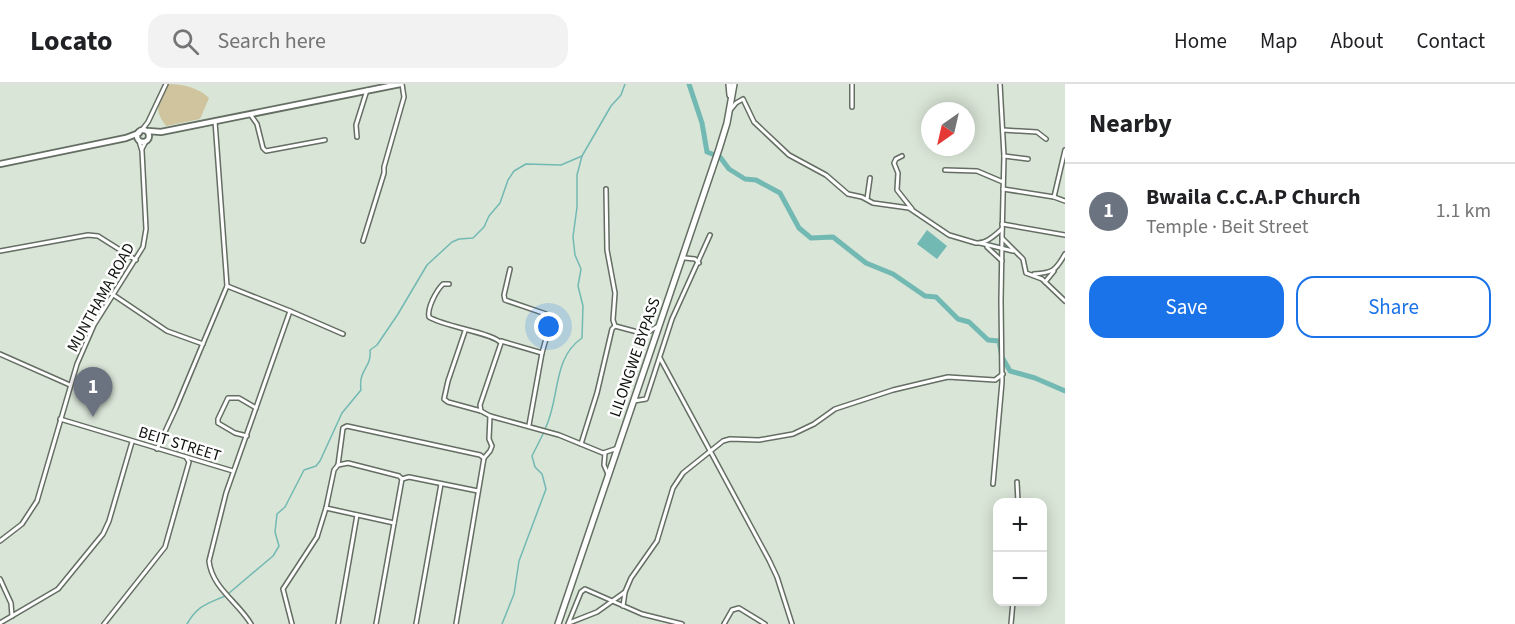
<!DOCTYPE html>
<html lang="en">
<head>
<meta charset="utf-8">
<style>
	body { margin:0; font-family:"Source Sans 3",sans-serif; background:#f2f2f2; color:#202124 }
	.controls { position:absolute; right:18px; bottom:18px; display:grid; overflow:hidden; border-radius:12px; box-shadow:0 3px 15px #0003 }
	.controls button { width:54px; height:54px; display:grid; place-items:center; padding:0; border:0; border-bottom:2px solid #e0e0e0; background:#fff; color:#202124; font:30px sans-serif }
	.compass { position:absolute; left:921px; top:18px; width:54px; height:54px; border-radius:50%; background:#fff; box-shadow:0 3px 15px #0003; rotate:214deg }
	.you { position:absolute; left:549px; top:243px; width:21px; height:21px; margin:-15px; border:4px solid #fff; border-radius:50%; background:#1a73e8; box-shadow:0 0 0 9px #1a73e833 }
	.badge { display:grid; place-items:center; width:39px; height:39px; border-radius:50%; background:#1a73e8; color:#fff; font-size:20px; font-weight:700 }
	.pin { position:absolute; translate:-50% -50px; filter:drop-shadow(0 2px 3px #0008) }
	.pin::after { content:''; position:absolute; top:32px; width:21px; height:18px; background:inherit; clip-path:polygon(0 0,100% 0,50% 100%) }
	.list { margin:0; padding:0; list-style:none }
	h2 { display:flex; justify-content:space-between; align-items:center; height:78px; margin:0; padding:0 24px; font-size:26px }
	h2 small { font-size:20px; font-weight:400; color:#757577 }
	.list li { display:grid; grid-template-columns:39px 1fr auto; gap:18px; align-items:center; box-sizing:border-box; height:96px; padding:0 24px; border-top:2px solid #e0e0e0 }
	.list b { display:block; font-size:22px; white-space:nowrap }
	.list p { margin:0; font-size:20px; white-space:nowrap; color:#757577 }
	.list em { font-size:20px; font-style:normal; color:#757577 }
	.actions { display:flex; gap:12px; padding:18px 24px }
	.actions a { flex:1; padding:14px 0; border:2px solid #1a73e8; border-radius:18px; text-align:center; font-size:21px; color:#1a73e8 }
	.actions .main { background:#1a73e8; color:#fff }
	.icon { flex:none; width:33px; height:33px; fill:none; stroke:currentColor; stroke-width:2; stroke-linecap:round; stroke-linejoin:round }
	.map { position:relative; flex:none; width:1065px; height:540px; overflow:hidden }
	header { display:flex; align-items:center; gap:36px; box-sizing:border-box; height:84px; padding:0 30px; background:#fff; border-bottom:2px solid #e0e0e0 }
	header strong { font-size:28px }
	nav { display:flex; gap:33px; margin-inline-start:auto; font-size:21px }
	.search { width:420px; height:54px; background:#f2f2f2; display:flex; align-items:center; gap:15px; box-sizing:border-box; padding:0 21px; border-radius:18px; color:#757577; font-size:22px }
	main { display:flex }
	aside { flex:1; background:#fff }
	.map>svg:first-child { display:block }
	.green { fill:#cfc49e }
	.water { fill:#72b9b3 }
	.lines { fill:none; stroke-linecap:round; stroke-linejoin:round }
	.stream { stroke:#72b9b3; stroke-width:1.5 }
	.river { stroke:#72b9b3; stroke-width:5 }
	.minor-casing { stroke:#646e63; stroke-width:6 }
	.secondary-casing { stroke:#646e63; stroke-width:8 }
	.primary-casing { stroke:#646e63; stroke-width:8 }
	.minor { stroke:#fff; stroke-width:3 }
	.secondary { stroke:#fff; stroke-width:4.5 }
	.primary { stroke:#fff; stroke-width:5 }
	.labels { text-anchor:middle; stroke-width:5; stroke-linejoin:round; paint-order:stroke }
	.street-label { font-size:16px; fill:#0e120d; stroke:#fff }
</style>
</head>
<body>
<header>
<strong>Locato</strong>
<div class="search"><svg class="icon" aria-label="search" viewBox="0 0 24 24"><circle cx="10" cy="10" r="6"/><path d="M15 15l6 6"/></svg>Search here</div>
<nav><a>Home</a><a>Map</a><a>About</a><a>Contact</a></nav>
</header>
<main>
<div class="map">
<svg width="1065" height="540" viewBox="0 0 1065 540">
	<rect width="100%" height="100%" fill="#d9e5d7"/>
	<!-- green -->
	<path class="green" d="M169,0C183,0 199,4 209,14L200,35L166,42C152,23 160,20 169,0Z"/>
	<!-- water -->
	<path class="water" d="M927,146L947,162L937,175L917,160Z"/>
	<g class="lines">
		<!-- stream -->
		<g class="stream">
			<path d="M545,345C560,316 552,274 582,254L583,222L578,202L581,185L575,171L573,153L577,123V91L582,72L611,22L621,11L625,0"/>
			<path d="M228,510L273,472L279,462L275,448L277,430L285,423L304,386L316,382L320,377L342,329L361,306C358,285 372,284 370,266L377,261L398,230L427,181L452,158L459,155L473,154L484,143L489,132L500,119L508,96L514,87L526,80L561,81L582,72"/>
			<path d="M187,540C198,521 207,520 225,512"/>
			<path d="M502,540L514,510L519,477L546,405L542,390L535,383L532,372L544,348"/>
		</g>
		<!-- river -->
		<path class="river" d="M689,0L702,39L707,68L720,73L729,85L745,95L756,96L780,109L799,144L811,154L833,153L866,179L893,190L925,212L936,213L958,235L969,238L988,256L999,257L1002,273L1010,287L1035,294L1065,307"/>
		<defs>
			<g id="minor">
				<path d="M852,0V23"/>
				<path d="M1000,0L1004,72L1002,154L1023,175L1026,189L1042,195L1065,217"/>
				<path d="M731,25L736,19L743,15L754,38L789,71L826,91L848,110L862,113L873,119L909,124L949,151L976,159C986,160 995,151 1002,145"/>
				<path d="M250,30L257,40L263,64L266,67L325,56"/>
				<path d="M1003,46L1037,48L1046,55"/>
				<path d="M141,47L148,38L166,0"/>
				<path d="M357,53L356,41L367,6"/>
				<path d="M142,65L146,57"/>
				<path d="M902,72L896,75L894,79L898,89L897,106L912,125"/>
				<path d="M1004,72L1028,75"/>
				<path d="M945,86L977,87L1003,98"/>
				<path d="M606,105L607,166L615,209L613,236L615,242"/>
				<path d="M1003,105L1054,113L1065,117"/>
				<path d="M1054,113L1065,66"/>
				<path d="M867,115L870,94"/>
				<path d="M1002,140L1065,151"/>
				<path d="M363,157L384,89V83L404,13L402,0"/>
				<path d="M980,159L1013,167"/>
				<path d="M987,163L1002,177"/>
				<path d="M0,167L88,151L98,152L136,176"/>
				<path d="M685,174L695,175L699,179"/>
				<path d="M510,185L504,211L505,216L546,230L551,237L542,269L529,341"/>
				<path d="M1034,190C1053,189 1056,186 1065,170"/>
				<path d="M1045,198L1054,187"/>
				<path d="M449,200H443C436,207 427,224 429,233C445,243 494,249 501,259L480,321L481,327"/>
				<path d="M227,202L290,227L226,409L209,477C212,504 238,518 251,540"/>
				<path d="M112,210L167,247L203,260"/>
				<path d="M290,227L343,250"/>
				<path d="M501,257L542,269"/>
				<path d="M0,270L70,301"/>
				<path d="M660,274L769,476L777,493L792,540"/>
				<path d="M634,317L646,315L672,235L710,151"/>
				<path d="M490,332L559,351L603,369L618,364"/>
				<path d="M60,335L233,387"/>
				<path d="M247,352L235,349L218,339V335L228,314H239L256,324"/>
				<path d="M581,360L597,309L612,245L615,242L645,250L658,242"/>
				<path d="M157,365L176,324L227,202L215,37"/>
				<path d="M605,369L604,381L608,390"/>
				<path d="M338,381L343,344L347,342L480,371L484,374"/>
				<path d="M1017,398L1018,418"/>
				<path d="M993,400L1002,298L1001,217L1002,156"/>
				<path d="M326,424L394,439"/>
				<path d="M0,457L22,440L37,417L77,280L94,241L143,163L146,145L142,67L139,57"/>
				<path d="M0,495L11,519L12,532"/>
				<path d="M623,522L625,508L631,494L657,457L673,404L683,389L723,357L730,355L759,356L793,350L814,340L835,325L893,306L935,296L948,293L995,296L1003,290"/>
				<path d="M0,539L58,505L103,450L109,437L132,358"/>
				<path d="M569,539L597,528L625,508"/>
				<path d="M104,540L165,463L189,378L186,373"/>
				<path d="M292,540L283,505L317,453L326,424L334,386L338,381L348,379L399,392L402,395L409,393L478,407"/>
				<path d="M338,540L357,431"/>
				<path d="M376,540L402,395"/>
				<path d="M416,540L441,400"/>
				<path d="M456,540L484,374L490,367L492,362L489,355L490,332L481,327L448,318L444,315L448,297L465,247"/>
				<path d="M568,540L581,508L585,505L642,530L682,540"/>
				<path d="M724,540L732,526L739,524L765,540"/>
				<path d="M1011,540L1013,518"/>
			</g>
			<g id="secondary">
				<circle cx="143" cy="52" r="6"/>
				<path d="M148,47L161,48L400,0"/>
				<path d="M0,80L126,54L139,49"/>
			</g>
			<g id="primary">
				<path d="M729,0L730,11"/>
				<path d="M558,540L719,65L727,39L734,0"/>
			</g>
		</defs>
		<!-- minor casing -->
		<use href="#minor" class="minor-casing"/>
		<!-- secondary casing -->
		<use href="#secondary" class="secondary-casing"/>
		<!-- primary casing -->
		<use href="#primary" class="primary-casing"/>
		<!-- minor -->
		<use href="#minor" class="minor"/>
		<!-- secondary -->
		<use href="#secondary" class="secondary"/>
		<!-- primary -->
		<use href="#primary" class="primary"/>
	</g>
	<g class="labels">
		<!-- street labels -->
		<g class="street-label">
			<text transform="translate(100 213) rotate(-61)" y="6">MUNTHAMA ROAD</text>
			<text transform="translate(634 273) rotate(-71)" y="6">LILONGWE BYPASS</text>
			<text transform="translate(180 359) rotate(17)" y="6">BEIT STREET</text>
		</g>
	</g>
</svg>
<div class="controls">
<button>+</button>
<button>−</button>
</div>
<svg class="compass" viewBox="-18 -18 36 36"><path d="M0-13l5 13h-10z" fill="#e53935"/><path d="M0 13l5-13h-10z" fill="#757577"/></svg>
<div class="you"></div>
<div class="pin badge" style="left:93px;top:333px;background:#6b7280">1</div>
</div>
<aside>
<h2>Nearby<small></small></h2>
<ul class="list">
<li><span class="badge" style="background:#6b7280">1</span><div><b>Bwaila C.C.A.P Church</b><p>Temple · Beit Street</p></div><em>1.1 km</em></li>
</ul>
<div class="actions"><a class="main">Save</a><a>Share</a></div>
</aside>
</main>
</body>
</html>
